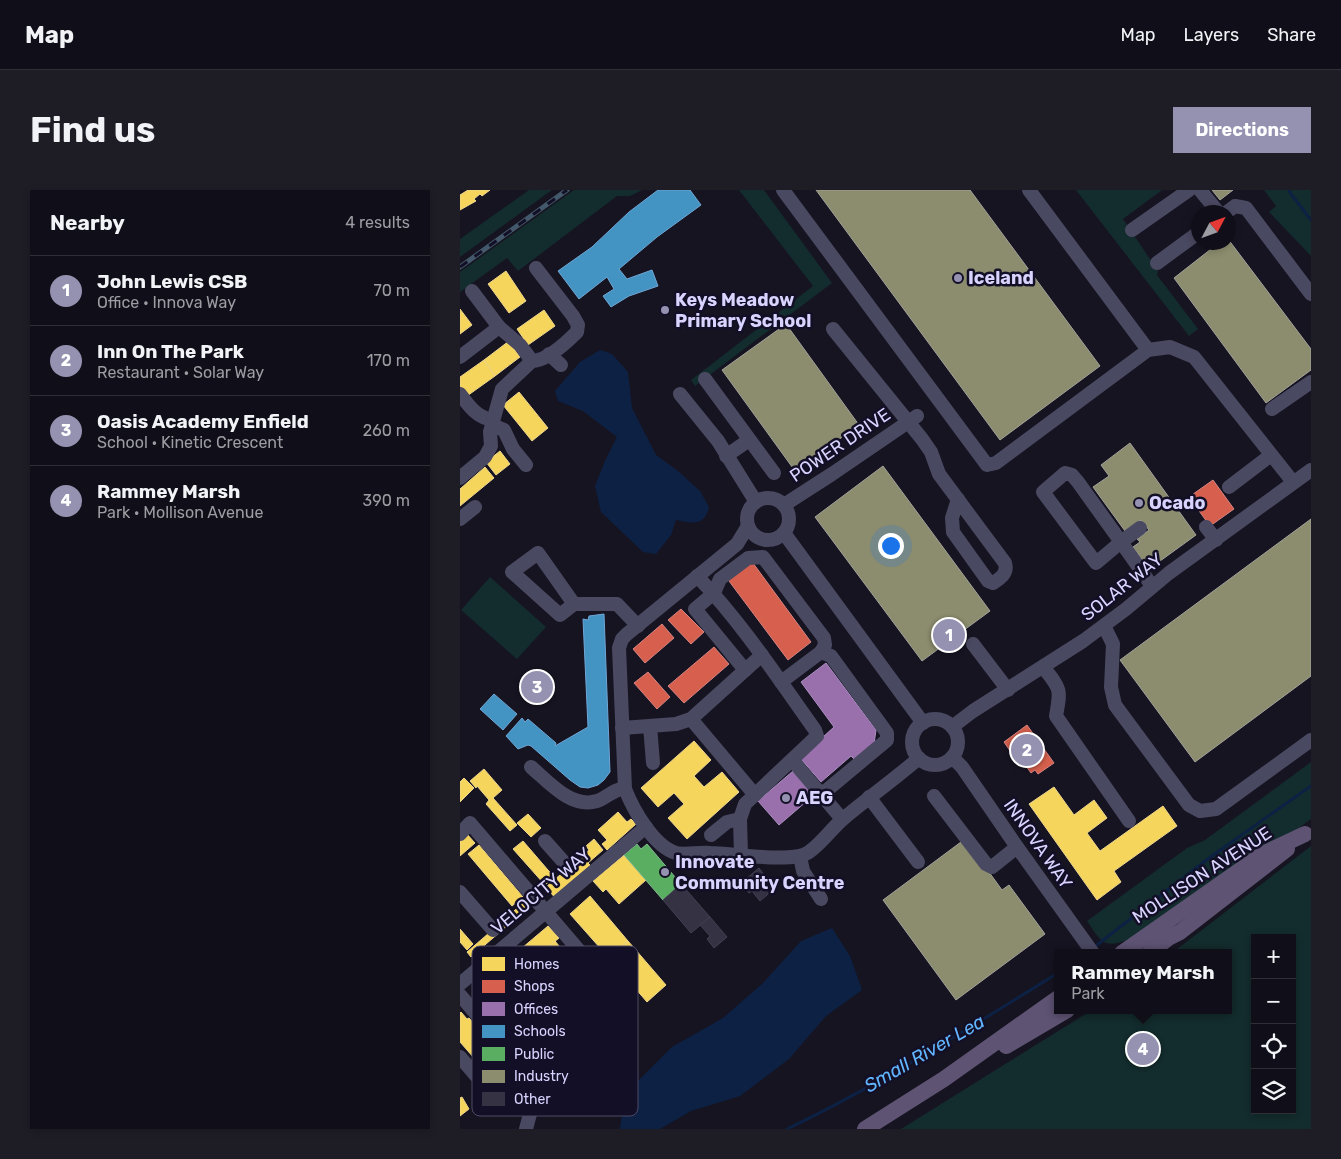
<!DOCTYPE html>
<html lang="en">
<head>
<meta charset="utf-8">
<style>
	body { margin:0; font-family:Rubik,sans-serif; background:#1e1d26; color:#f1f3f6 }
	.controls { position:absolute; right:15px; bottom:15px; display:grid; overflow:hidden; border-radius:0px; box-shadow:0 2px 8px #0003 }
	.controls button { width:45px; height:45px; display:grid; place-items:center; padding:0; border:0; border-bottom:1px solid #302f38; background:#100f19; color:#f1f3f6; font:25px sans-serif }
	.compass { position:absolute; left:731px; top:15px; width:45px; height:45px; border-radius:50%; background:#100f19; box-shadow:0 2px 8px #0003; rotate:49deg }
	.you { position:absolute; left:430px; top:355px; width:18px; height:18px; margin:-12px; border:4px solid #fff; border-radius:50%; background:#1a73e8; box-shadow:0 0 0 8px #1a73e833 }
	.badge { display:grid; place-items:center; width:32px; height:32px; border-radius:50%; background:#9591b1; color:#fff; font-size:16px; font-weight:700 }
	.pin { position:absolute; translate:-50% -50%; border:2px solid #fff; box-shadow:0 1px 5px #0006 }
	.popup { position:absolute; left:594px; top:759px; width:178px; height:65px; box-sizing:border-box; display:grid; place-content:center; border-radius:0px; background:#100f19; filter:drop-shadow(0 1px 4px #0005); font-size:16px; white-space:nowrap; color:#9c9ca2 }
	.popup b { font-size:19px; color:#f1f3f6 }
	.popup::after { content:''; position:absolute; left:50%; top:100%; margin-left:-10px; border:10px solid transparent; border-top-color:#100f19 }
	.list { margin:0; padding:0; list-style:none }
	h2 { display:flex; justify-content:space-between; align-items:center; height:65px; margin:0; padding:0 20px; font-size:21px }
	h2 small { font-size:16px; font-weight:400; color:#9c9ca2 }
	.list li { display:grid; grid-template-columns:32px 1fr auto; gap:15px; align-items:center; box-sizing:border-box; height:70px; padding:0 20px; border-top:1px solid #302f38 }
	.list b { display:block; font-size:19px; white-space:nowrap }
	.list p { margin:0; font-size:16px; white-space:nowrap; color:#9c9ca2 }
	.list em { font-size:16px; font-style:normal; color:#9c9ca2 }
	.icon { flex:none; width:28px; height:28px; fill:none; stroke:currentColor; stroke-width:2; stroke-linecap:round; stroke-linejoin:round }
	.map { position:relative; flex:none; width:851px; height:939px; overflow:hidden; border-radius:0px }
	header { display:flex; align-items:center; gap:30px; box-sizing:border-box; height:70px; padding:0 25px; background:#100f19; border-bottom:1px solid #302f38 }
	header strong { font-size:24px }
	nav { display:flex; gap:28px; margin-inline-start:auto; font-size:18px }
	.intro { display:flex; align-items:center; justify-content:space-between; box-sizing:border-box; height:120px; padding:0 30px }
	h1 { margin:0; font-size:35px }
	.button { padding:12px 22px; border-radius:0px; background:#9591b1; color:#fff; font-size:18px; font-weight:700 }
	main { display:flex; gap:30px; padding:0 30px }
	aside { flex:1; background:#100f19; border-radius:0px; box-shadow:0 2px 8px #0003 }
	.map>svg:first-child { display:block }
	.green { fill:#132c2d; fill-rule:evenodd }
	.water { fill:#0d2144 }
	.homes { fill:#f6d55c; stroke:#edd58d }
	.shops { fill:#d6604d; stroke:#d78382 }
	.offices { fill:#9970ab; stroke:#ac8ec4 }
	.schools { fill:#4393c3; stroke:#70a6d5 }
	.public { fill:#5aae61; stroke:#80b990 }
	.industry { fill:#8c8c6e; stroke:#a3a29a }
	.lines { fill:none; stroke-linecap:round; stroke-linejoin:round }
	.stream { stroke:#0d2144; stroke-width:3 }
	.building { fill:#343243; stroke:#433f54 }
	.minor { stroke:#4a4962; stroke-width:14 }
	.major { stroke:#5e5373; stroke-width:16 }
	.rail-casing { stroke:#43596b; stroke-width:5 }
	.rail { stroke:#130f26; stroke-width:3; stroke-dasharray:9; stroke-linecap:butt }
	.poi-dot { fill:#9591b1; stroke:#130f26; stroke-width:2 }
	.labels { text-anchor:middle; stroke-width:5; stroke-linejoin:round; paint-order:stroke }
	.poi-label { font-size:18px; font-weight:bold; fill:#d9d4ff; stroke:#130f26; text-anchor:start }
	.street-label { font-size:18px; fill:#d9d4ff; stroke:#130f26 }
	.water-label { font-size:19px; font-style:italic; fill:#62b6ff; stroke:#130f26 }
	.key { fill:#130f26; stroke:#4e4a67; stroke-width:1 }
	.key-label { font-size:14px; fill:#d9d4ff }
</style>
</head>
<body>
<header>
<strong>Map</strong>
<nav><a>Map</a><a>Layers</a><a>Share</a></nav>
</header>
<div class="intro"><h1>Find us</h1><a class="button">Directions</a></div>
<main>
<aside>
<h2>Nearby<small>4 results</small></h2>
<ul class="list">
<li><span class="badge">1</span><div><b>John Lewis CSB</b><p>Office · Innova Way</p></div><em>70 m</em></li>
<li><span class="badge">2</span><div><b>Inn On The Park</b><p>Restaurant · Solar Way</p></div><em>170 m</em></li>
<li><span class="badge">3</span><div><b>Oasis Academy Enfield</b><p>School · Kinetic Crescent</p></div><em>260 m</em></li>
<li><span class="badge">4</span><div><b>Rammey Marsh</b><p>Park · Mollison Avenue</p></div><em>390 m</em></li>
</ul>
</aside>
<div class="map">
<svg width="851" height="939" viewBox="0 0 851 939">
	<rect width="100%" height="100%" fill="#161421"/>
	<!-- green -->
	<g class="green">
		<path d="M69,0H92L0,67V49Z"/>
		<path d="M114,0H182L170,6H157L58,81L47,68L0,102V82Z"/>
		<path d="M279,0H304L372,93L235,196L231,190L353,96Z"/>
		<path d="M616,0H702L663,29L698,81L697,85L738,139L729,146Z"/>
		<path d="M804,0H851V66L809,22L816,16Z"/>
		<path d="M30,387L86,437L57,469L1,420Z"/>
		<path d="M851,572V629L820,652L671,749C643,759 642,753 627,731L727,658L745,650Z"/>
		<path d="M851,656V939H441L632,820H768V763H712ZM795,748H832V920H795Z"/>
	</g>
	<!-- water -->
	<g class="water">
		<path d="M140,160L152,164L168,182L172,218L196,265L218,281L240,301L249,317C244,337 233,333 216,330L211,345L196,364L183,362L141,322L135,296L145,271L157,247L123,221L98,211L95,201L120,172Z"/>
		<path d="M372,738L390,766L402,800L366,826L329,869L280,906L231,921L200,939H160L165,904L212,857L263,828L303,793L341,751Z"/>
	</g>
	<!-- homes -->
	<g class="homes">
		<path d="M8,0H30L22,6L20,4L14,9L16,11L0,20V5Z"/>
		<path d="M46,81L66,111L49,123L28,94Z"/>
		<path d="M0,119L12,135L0,144Z"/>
		<path d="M84,120L95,136L68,155L57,139Z"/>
		<path d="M49,151L60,167L35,186L24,170Z"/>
		<path d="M24,170L35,186L7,206L0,196V187Z"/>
		<path d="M59,202L88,238L72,251L43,215Z"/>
		<path d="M40,261L50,274L36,285L26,272Z"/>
		<path d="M25,277L34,288L0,316V299Z"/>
		<path d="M234,551L251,570L234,586L244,597L262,582L279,602L227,649L208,628L224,614L214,603L198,617L181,598Z"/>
		<path d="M24,579L42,600L33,608L57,635L50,641L26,614L29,610L17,596L16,598L10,591Z"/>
		<path d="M4,588L14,598L0,612V592Z"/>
		<path d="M594,597L614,625L634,610L647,628L627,643L640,661L703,616L717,636L654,681L661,692L637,710L569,614Z"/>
		<path d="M158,622L167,632L171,629L176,634L147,660L142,654L147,650L138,640Z"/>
		<path d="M68,624L81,638L71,647L57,633Z"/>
		<path d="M6,643L15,653L0,666V649Z"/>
		<path d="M134,649L143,660L128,673L132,677L96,709L86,697L129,660L126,656Z"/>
		<path d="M63,651L94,687L85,695L53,659Z"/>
		<path d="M19,655L63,707L52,716L8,664Z"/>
		<path d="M164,665L186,690L159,714L146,699L143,702L133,691Z"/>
		<path d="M130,706L168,751L149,768L110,724Z"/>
		<path d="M64,712L69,719L50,735L45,729Z"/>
		<path d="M44,730L48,735L11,767L7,762Z"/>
		<path d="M88,736L99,748L62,779L57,774L68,764L62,758Z"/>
		<path d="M0,739L13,754L7,760L0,752Z"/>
		<path d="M95,751L118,779L108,788L84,761Z"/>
		<path d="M168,751L206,795L187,812L149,768Z"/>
		<path d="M57,774L62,779L27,810L17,798L43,776L48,782Z"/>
		<path d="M124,774L134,786L96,819L86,807Z"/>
		<path d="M40,799L64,826L56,833L32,805Z"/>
		<path d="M86,807L96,819L62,849L51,837Z"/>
		<path d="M1,822L7,829L9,828L39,862L22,877L0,852V823Z"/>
		<path d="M42,860L52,871L49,873L57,883L60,881L68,890L52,904L26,873Z"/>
		<path d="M2,907L9,919L0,926V908Z"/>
	</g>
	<!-- shops -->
	<g class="shops">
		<path d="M753,290L774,319L750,336L729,307Z"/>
		<path d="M290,369L351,452L328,470L266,387Z"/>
		<path d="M221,419L244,442L231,454L208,430Z"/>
		<path d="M202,434L214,448L185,473L173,459Z"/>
		<path d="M254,457L269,474L224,513L208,496Z"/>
		<path d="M188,482L210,507L197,519L174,493Z"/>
		<path d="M567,535L594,573L578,584L575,580L571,583L560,568L557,571L544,552Z"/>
	</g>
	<!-- offices -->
	<g class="offices">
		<path d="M366,473L416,540L414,554L394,569L391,566L361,592L340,568L374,537L341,492Z"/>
		<path d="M333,581L354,605L319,635L298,611Z"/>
	</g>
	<!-- schools -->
	<g class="schools">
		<path d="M198,0H230L241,15L197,47L159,79L167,89L192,80L198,96L169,106L151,117L143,106L154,99L147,87L119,109L98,81L132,57L169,22Z"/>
		<path d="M144,424L150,582L144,590L138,595L128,598L120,597L110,590L71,556L68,555L58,559L46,546L62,528L65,532L68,529L96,553L95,556L128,537L123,429L128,430L129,426Z"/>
		<path d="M34,504L57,524L43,540L20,519Z"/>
	</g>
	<!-- public -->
	<path class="public" d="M177,654L181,659L187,654L221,694L203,710L164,665Z"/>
	<!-- industry -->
	<g class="industry">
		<path d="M356,0H510L640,176L540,250Z"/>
		<path d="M752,0H773L760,10Z"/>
		<path d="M768,49L851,159V180L806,213L714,88L760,52H768Z"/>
		<path d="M326,134L399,235L335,281L262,180Z"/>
		<path d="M670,253L736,345L689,379L673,357L680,352L677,349L689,340L681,330L665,341L633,297L649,286L641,275Z"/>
		<path d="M423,276L530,421L462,471L355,327Z"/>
		<path d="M851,329V486L735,572L660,470Z"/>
		<path d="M505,649L542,700L549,695L585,744L496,810L423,710Z"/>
	</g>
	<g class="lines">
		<!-- stream -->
		<g class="stream">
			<path d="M829,0L831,4L851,30"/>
			<path d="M633,758L749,668L851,596"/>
			<path d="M327,939C421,894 509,838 598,783"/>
		</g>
	</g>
	<!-- building -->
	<g class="building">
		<path d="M299,678L314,699L300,711L292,701L289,703L280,694Z"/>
		<path d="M221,694L250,727L231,743L203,710Z"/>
		<path d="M250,727L267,747L254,758L247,749L250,746L240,735Z"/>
	</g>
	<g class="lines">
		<!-- minor -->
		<g class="minor">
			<path d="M323,0L527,275L536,273L688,160L710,157L734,167L833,292"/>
			<path d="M569,0L688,160"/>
			<path d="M740,0L758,22"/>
			<path d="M767,22L775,16L786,18L851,104"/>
			<path d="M672,40L729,0"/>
			<path d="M697,73L738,43"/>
			<path d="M12,101L39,137L60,155L72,171"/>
			<path d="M373,139L462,249L471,262L479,284L545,373C548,383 541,388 533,393L528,391L493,342L492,328L498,309"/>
			<path d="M89,164L101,175"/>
			<path d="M0,167L39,137"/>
			<path d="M245,189L314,283"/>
			<path d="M0,204C9,216 17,228 33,230"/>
			<path d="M220,204L258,251L296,312"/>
			<path d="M812,219L851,192"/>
			<path d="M32,235L44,240L53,259L66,275"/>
			<path d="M266,266L289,250"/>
			<path d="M605,283L612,285L618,292L661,352L636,373L583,302Z"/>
			<path d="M0,288L25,267L31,256L30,242L42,199L72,171C87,171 106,153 117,142L118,135L113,126L76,78"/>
			<path d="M769,297L811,265"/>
			<circle cx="308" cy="329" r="21"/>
			<path d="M324,315L372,284L457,226"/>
			<path d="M0,329L15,317"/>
			<path d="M288,336L277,354L167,444L162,449L159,458L165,599C173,619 193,656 216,663C224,665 241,662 250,663C272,663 332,674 349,662C362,653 372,638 384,628C409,607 435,589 459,568"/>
			<path d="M746,337L756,350"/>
			<path d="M680,338L661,352L692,396"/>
			<path d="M324,343L463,533"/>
			<path d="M237,386C282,433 318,488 355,540L357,546L285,614L280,629L281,665"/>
			<path d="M114,414L78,363L52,382L100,425L114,414H157L178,436"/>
			<path d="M644,436L653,454L651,497L655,515L729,615L740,621L756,619L851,550"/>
			<path d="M513,454L548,500"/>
			<path d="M583,477C601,499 601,499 596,526L669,631"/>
			<path d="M285,480L235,419L254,403L260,389L288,368L303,367L364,448L365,455L361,462L321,492"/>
			<path d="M231,529L295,605"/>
			<circle cx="475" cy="552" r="23"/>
			<path d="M190,536L193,573"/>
			<path d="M492,537L513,521L623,451L666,419L709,383L851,280"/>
			<path d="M162,538L216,534L231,529L302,465"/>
			<path d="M492,567L502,577L557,657L633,763"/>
			<path d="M332,570L382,629"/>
			<path d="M71,577C89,592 111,619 137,611C147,608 154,598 165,599"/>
			<path d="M361,605L427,550V543L371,466L361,462"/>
			<path d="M474,606L526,674L532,677L557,657"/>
			<path d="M409,607L458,672"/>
			<path d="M0,644L10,633L146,792"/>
			<path d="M251,645L267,632L280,629"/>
			<path d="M85,651L109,678"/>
			<path d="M340,666L343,681L361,709"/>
			<path d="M0,702L33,740"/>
			<path d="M0,794L186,637"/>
			<path d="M0,805L46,859L62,869L79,890L66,939"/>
			<path d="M0,867L37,910"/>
		</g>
		<!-- major -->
		<g class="major">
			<path d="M662,763L803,664L845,644"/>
			<path d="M689,763L710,747L720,742L827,659"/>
			<path d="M546,856L607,820"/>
			<path d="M405,939L484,889L598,808"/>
		</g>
		<defs>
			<path id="rail" d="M0,77L107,0"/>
		</defs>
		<!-- rail casing -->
		<use href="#rail" class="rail-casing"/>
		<!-- rail -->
		<use href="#rail" class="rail"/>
	</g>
	<!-- markers -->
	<g class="poi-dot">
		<circle cx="498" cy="88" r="5"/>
		<circle cx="205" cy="120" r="5"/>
		<circle cx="679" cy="313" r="5"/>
		<circle cx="326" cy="608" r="5"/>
		<circle cx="205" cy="682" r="5"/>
	</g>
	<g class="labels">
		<!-- poi labels -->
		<g class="poi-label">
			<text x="508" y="94">Iceland</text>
			<text x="215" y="116">Keys Meadow<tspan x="215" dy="21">Primary School</tspan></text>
			<text x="689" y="319">Ocado</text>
			<text x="336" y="614">AEG</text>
			<text x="215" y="678">Innovate<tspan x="215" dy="21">Community Centre</tspan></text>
		</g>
		<!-- street labels -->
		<g class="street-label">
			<text transform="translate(380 255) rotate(-34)" y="6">POWER DRIVE</text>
			<text transform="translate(662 397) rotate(-38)" y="6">SOLAR WAY</text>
			<text transform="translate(578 654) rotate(55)" y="6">INNOVA WAY</text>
			<text transform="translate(742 685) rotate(-33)" y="6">MOLLISON AVENUE</text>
			<text transform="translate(81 701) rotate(-40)" y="6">VELOCITY WAY</text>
		</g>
		<!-- water labels -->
		<g class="water-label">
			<text transform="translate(464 863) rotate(-30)" y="7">Small River Lea</text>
		</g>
	</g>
	<!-- legend -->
	<rect x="12" y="756" width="166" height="170" rx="8" class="key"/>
	<rect x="22" y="767" width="23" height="14" fill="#f6d55c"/>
	<rect x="22" y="790" width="23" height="13" fill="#d6604d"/>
	<rect x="22" y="812" width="23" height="14" fill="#9970ab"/>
	<rect x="22" y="835" width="23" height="13" fill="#4393c3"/>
	<rect x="22" y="857" width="23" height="14" fill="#5aae61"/>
	<rect x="22" y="880" width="23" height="13" fill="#8c8c6e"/>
	<rect x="22" y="902" width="23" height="14" fill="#343243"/>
	<g class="key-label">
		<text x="54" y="779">Homes</text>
		<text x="54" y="801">Shops</text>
		<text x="54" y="824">Offices</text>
		<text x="54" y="846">Schools</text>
		<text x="54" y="869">Public</text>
		<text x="54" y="891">Industry</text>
		<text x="54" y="914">Other</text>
	</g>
</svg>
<div class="controls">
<button>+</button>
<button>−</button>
<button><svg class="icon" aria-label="locate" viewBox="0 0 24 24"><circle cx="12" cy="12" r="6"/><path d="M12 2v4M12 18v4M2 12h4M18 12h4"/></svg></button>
<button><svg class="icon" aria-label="layers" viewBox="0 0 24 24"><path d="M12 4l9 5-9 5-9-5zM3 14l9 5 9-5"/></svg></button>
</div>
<svg class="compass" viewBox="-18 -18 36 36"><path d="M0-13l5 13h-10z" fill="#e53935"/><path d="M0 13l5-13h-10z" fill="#9c9ca2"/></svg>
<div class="you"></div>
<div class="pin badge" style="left:489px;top:445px">1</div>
<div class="pin badge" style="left:567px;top:560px">2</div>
<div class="pin badge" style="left:77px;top:497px">3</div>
<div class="pin badge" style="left:683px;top:859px">4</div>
<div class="popup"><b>Rammey Marsh</b>Park</div>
</div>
</main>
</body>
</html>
